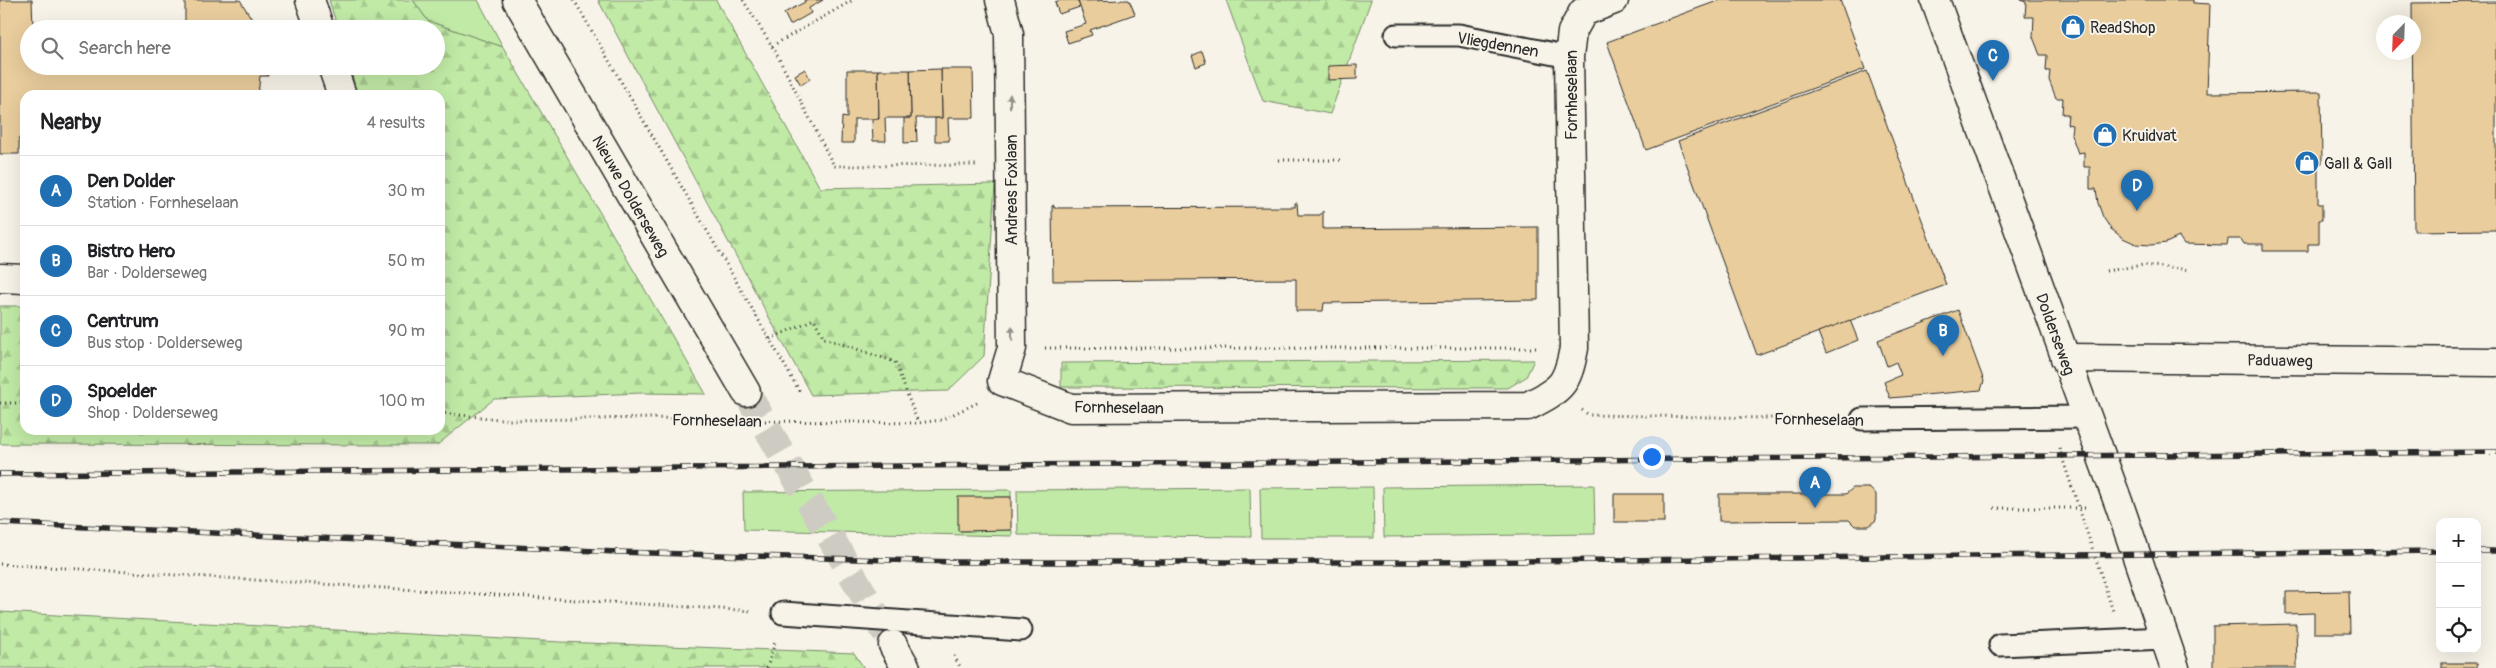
<!DOCTYPE html>
<html lang="en">
<head>
<meta charset="utf-8">
<style>
	body { margin:0; font-family:Pangolin,sans-serif; background:#f6f6f6; color:#202124 }
	.controls { position:absolute; right:15px; bottom:15px; display:grid; overflow:hidden; border-radius:10px; box-shadow:0 5px 20px #0002 }
	.controls button { width:45px; height:45px; display:grid; place-items:center; padding:0; border:0; border-bottom:1px solid #e0e0e0; background:#fff; color:#202124; font:25px sans-serif }
	.compass { position:absolute; left:2376px; top:15px; width:45px; height:45px; border-radius:50%; background:#fff; box-shadow:0 5px 20px #0002; rotate:203deg }
	.you { position:absolute; left:1651px; top:456px; width:18px; height:18px; margin:-12px; border:4px solid #fff; border-radius:50%; background:#1a73e8; box-shadow:0 0 0 8px #1a73e833 }
	.badge { display:grid; place-items:center; width:32px; height:32px; border-radius:50%; background:#1f6fb2; color:#fff; font-size:16px; font-weight:700 }
	.pin { position:absolute; translate:-50% -41px; filter:drop-shadow(0 1px 2px #0008) }
	.pin::after { content:''; position:absolute; top:26px; width:18px; height:15px; background:inherit; clip-path:polygon(0 0,100% 0,50% 100%) }
	.list { margin:0; padding:0; list-style:none }
	h2 { display:flex; justify-content:space-between; align-items:center; height:65px; margin:0; padding:0 20px; font-size:21px }
	h2 small { font-size:16px; font-weight:400; color:#757577 }
	.list li { display:grid; grid-template-columns:32px 1fr auto; gap:15px; align-items:center; box-sizing:border-box; height:70px; padding:0 20px; border-top:1px solid #e0e0e0 }
	.list b { display:block; font-size:19px; white-space:nowrap }
	.list p { margin:0; font-size:16px; white-space:nowrap; color:#757577 }
	.list em { font-size:16px; font-style:normal; color:#757577 }
	.icon { flex:none; width:28px; height:28px; fill:none; stroke:currentColor; stroke-width:2; stroke-linecap:round; stroke-linejoin:round }
	.map { position:relative; flex:none; width:2496px; height:668px; overflow:hidden }
	.search { position:absolute; background:#fff; box-shadow:0 5px 20px #0002; left:20px; top:20px; width:425px; height:55px; display:flex; align-items:center; gap:12px; box-sizing:border-box; padding:0 18px; border-radius:28px; color:#757577; font-size:19px }
	.panel { position:absolute; background:#fff; box-shadow:0 5px 20px #0002; left:20px; top:90px; width:425px; height:345px; border-radius:15px }
	.map>svg:first-child { display:block }
	.grass { fill:#c1eaa6; stroke:#768a68 }
	.forest { fill:url(#forest-firs); stroke:#768a68 }
	.building { fill:#e9cd9d; stroke:#2b2b2b }
	.lines { fill:none; stroke-linecap:round; stroke-linejoin:round }
	.primary-tunnel { stroke:#cecbc2; stroke-width:28; stroke-dasharray:28 14; stroke-linecap:butt }
	.service-casing { stroke:#2b2b2b; stroke-width:25 }
	.minor-casing { stroke:#2b2b2b; stroke-width:31 }
	.secondary-casing { stroke:#2b2b2b; stroke-width:31 }
	.primary-casing { stroke:#2b2b2b; stroke-width:31 }
	.path { stroke:#2b2b2b; stroke-width:3; stroke-dasharray:1 4; stroke-linecap:butt }
	.service { stroke:#f7f3e8; stroke-width:21 }
	.minor { stroke:#f7f3e8; stroke-width:28 }
	.secondary { stroke:#f7f3e8; stroke-width:28 }
	.primary { stroke:#f7f3e8; stroke-width:28 }
	.rail-casing { stroke:#2b2b2b; stroke-width:5.5 }
	.rail { stroke:#f7f3e8; stroke-width:4; stroke-dasharray:11; stroke-linecap:butt }
	.oneway { fill:#918f8a }
	.labels { text-anchor:middle; stroke-width:4; stroke-linejoin:round; paint-order:stroke }
	.poi-label { font-size:16px; fill:#2b2b2b; stroke:#f7f3e8; text-anchor:start }
	.street-label { font-size:16px; fill:#2b2b2b; stroke:#f7f3e8 }
</style>
</head>
<body>
<div class="map">
<svg width="2496" height="668" viewBox="0 0 2496 668">
	<defs>
		<pattern id="forest-firs" width="22" height="20" patternUnits="userSpaceOnUse" patternTransform="scale(1.25)"><rect width="22" height="20" fill="#c1eaa6"/><path d="M5 1l3.5 6h-7zM16 11l3.5 6h-7z" fill="#a6c98f"/></pattern>
	</defs>
	<rect width="100%" height="100%" fill="#f7f3e8"/>
	<filter id="ink" filterUnits="userSpaceOnUse"><feTurbulence type="fractalNoise" baseFrequency=".02" numOctaves="2"/><feDisplacementMap in="SourceGraphic" scale="10" xChannelSelector="R" yChannelSelector="G"/><feConvolveMatrix kernelMatrix="1 2 1 2 8 2 1 2 1" color-interpolation-filters="sRGB"/></filter>
	<g filter="url(#ink)">
		<!-- grass -->
		<g class="grass">
			<path d="M413,0H478L503,47L428,21Z"/>
			<path d="M1594,485L1595,534L1384,537L1383,487Z"/>
			<path d="M1373,487L1374,538H1261L1260,488Z"/>
			<path d="M1250,488L1251,537L1018,535L1017,490Z"/>
			<path d="M1011,490V497L958,498L959,531L1012,530V536L744,530L743,492Z"/>
		</g>
		<!-- forest -->
		<g class="forest">
			<path d="M329,0H413L428,21L503,47L706,394L642,393L494,399L437,445L0,444V306H25V430H440V95H357L350,66H436V29H338Z"/>
			<path d="M598,0H716L820,188L995,184L984,356L948,391L811,395Z"/>
			<path d="M1226,0H1371L1330,114L1263,101Z"/>
			<path d="M1534,360L1526,377L1508,388L1061,387V363Z"/>
			<path d="M0,612L560,642L854,653L864,668H0Z"/>
		</g>
		<!-- building -->
		<g class="building">
			<path d="M0,0H32L33,29H29V66H267L268,76H260L258,95H25V138H19V154H0Z"/>
			<path d="M185,0H240L258,29H185Z"/>
			<path d="M804,0H823L809,8L811,13L790,25L784,13L805,2Z"/>
			<path d="M1061,0H1080L1078,1L1080,7L1059,14L1055,2Z"/>
			<path d="M1129,0L1135,14L1090,30L1092,35L1068,43L1064,31L1086,24L1078,1Z"/>
			<path d="M1720,0H1840L1865,69L1646,150L1607,42Z"/>
			<path d="M2020,0H2193V3L2210,4L2207,93L2321,92L2322,163L2318,164V204H2322V220H2319V244H2308V251H2263V244H2244L2241,239H2228L2227,245L2184,244L2179,237L2166,243L2151,245L2136,244L2123,238L2111,229L2103,217L2098,203L2096,189H2090V167H2084V152L2078,153L2071,134L2072,125L2067,124L2068,114H2062L2063,98H2056L2049,80L2050,71H2046L2047,55H2040L2033,37L2034,17H2025L2026,2Z"/>
			<path d="M2496,2V230L2414,231L2412,3Z"/>
			<path d="M1202,51L1206,63L1196,67L1192,56Z"/>
			<path d="M1357,65V79L1328,80V66Z"/>
			<path d="M805,69L810,79L801,85L795,75Z"/>
			<path d="M941,69H973L974,118H948L949,141H935V118H942Z"/>
			<path d="M941,69L942,118H916L917,142L904,143V118H911L910,70Z"/>
			<path d="M847,70H878L879,119H854V143H841L842,117L847,118Z"/>
			<path d="M878,70H910L911,118H885L886,141H873L872,119H879Z"/>
			<path d="M1867,71L1946,285L1757,355L1678,141Z"/>
			<path d="M1295,203H1297L1298,215H1320L1323,211V229L1538,227V300L1324,303L1323,311H1296V279L1053,281L1052,206L1054,205V208L1295,207Z"/>
			<path d="M1958,310L1984,381L1981,390L1890,398L1884,382L1901,375L1896,362L1887,366L1878,340Z"/>
			<path d="M1850,320L1858,340L1826,353L1818,332Z"/>
			<path d="M1853,488H1869L1876,494V520L1869,526H1855L1849,520L1719,521V494H1846Z"/>
			<rect x="1614" y="494" width="50" height="28"/>
			<path d="M958,497H1011V530L958,531Z"/>
			<path d="M2349,591L2350,633H2314V613L2286,614V592Z"/>
			<path d="M2296,624L2297,668H2213V626Z"/>
			<rect x="2442" y="663" width="35" height="5"/>
		</g>
		<g class="lines">
			<!-- primary-tunnel -->
			<path class="primary-tunnel" d="M746,392L893,645"/>
			<defs>
				<g id="service">
					<path d="M1396,35H1459L1569,57"/>
					<path d="M1862,419L2088,417"/>
					<path d="M783,613L1021,630"/>
					<path d="M2000,645L2165,638"/>
				</g>
				<g id="minor">
					<path d="M310,0L320,29"/>
					<path d="M1000,0L1009,34L1012,348L1002,381L1071,408L1528,406C1561,389 1567,386 1574,348L1569,57L1572,32L1583,12L1614,0"/>
					<path d="M332,66L342,95"/>
					<path d="M0,278L25,279"/>
					<path d="M2065,358L2496,362"/>
				</g>
				<path id="secondary" d="M1935,0L2120,507L2175,668"/>
				<g id="primary">
					<path d="M517,0L746,392"/>
					<path d="M893,645L906,668"/>
				</g>
			</defs>
			<!-- service casing -->
			<use href="#service" class="service-casing"/>
			<!-- minor casing -->
			<use href="#minor" class="minor-casing"/>
			<!-- secondary casing -->
			<use href="#secondary" class="secondary-casing"/>
			<!-- primary casing -->
			<use href="#primary" class="primary-casing"/>
			<!-- path -->
			<g class="path">
				<path d="M574,0L800,392"/>
				<path d="M743,0L775,51L834,166L977,165"/>
				<path d="M772,46L853,0"/>
				<path d="M1279,160H1342"/>
				<path d="M2106,271L2143,265L2190,270"/>
				<path d="M770,339L814,319L824,338L895,362L918,423"/>
				<path d="M1045,348H1539"/>
				<path d="M0,403H25"/>
				<path d="M1582,410L1589,415L1834,419"/>
				<path d="M440,413L509,420L655,418L726,420"/>
				<path d="M765,421L918,423L941,420L977,403"/>
				<path d="M2059,448L2113,611"/>
				<path d="M1994,508H2085"/>
				<path d="M0,564L753,611"/>
				<path d="M954,656L961,668"/>
				<path d="M767,668L775,642"/>
			</g>
			<!-- service -->
			<use href="#service" class="service"/>
			<!-- minor -->
			<use href="#minor" class="minor"/>
			<!-- secondary -->
			<use href="#secondary" class="secondary"/>
			<!-- primary -->
			<use href="#primary" class="primary"/>
			<defs>
				<g id="rail">
					<path d="M0,474L2496,452"/>
					<path d="M0,523L617,552L955,562H1432L2440,551"/>
					<path d="M2477,551H2496"/>
				</g>
			</defs>
			<!-- rail casing -->
			<use href="#rail" class="rail-casing"/>
			<!-- rail -->
			<use href="#rail" class="rail"/>
		</g>
		<!-- one-way arrows -->
		<defs><path id="oneway-solid" d="M-6-.8H1V-3.2L6.5 0L1 3.2V.8H-6Z" transform="scale(1.25)"/></defs>
		<g class="oneway">
			<use href="#oneway-solid" transform="translate(1010 101) rotate(-90)"/>
			<use href="#oneway-solid" transform="translate(1012 333) rotate(-91)"/>
		</g>
	</g>
	<!-- icons -->
	<defs>
		<symbol id="shop-disc" viewBox="-11 -11 22 22"><circle r="9.5" fill="#1f6fb2" stroke="#f7f3e8"/><path d="M-5-2.5h2.3a2.7 3.5 0 0 1 5.4 0H5L5.5 6h-11ZM-1.5-2.5h3a1.5 2.3 0 0 0-3 0Z" fill="#fff"/></symbol>
	</defs>
	<g fill-rule="evenodd">
		<use href="#shop-disc" x="2059" y="13" width="28" height="28"/>
		<use href="#shop-disc" x="2091" y="121" width="28" height="28"/>
		<use href="#shop-disc" x="2293" y="149" width="28" height="28"/>
	</g>
	<g class="labels">
		<!-- poi labels -->
		<g class="poi-label">
			<text x="2090" y="33">ReadShop</text>
			<text x="2122" y="141">Kruidvat</text>
			<text x="2324" y="169">Gall &amp; Gall</text>
		</g>
		<!-- street labels -->
		<g class="street-label">
			<text transform="translate(1498 44) rotate(10)" y="6">Vliegdennen</text>
			<text transform="translate(1571 95) rotate(-90)" y="6">Fornheselaan</text>
			<text transform="translate(1011 190) rotate(-90)" y="6">Andreas Foxlaan</text>
			<text transform="translate(631 196) rotate(60)" y="6">Nieuwe Dolderseweg</text>
			<text transform="translate(2056 334) rotate(70)" y="6">Dolderseweg</text>
			<text transform="translate(2280 360) rotate(1)" y="6">Paduaweg</text>
			<text transform="translate(1119 407) rotate(1)" y="6">Fornheselaan</text>
			<text transform="translate(1819 419) rotate(1)" y="6">Fornheselaan</text>
			<text transform="translate(717 420) rotate(1)" y="6">Fornheselaan</text>
		</g>
	</g>
</svg>
<div class="controls">
<button>+</button>
<button>−</button>
<button><svg class="icon" aria-label="locate" viewBox="0 0 24 24"><circle cx="12" cy="12" r="6"/><path d="M12 2v4M12 18v4M2 12h4M18 12h4"/></svg></button>
</div>
<svg class="compass" viewBox="-18 -18 36 36"><path d="M0-13l5 13h-10z" fill="#e53935"/><path d="M0 13l5-13h-10z" fill="#757577"/></svg>
<div class="you"></div>
<div class="pin badge" style="left:1815px;top:508px">A</div>
<div class="pin badge" style="left:1943px;top:356px">B</div>
<div class="pin badge" style="left:1993px;top:81px">C</div>
<div class="pin badge" style="left:2137px;top:211px">D</div>
<div class="search"><svg class="icon" aria-label="search" viewBox="0 0 24 24"><circle cx="10" cy="10" r="6"/><path d="M15 15l6 6"/></svg>Search here</div>
<section class="panel">
<h2>Nearby<small>4 results</small></h2>
<ul class="list">
<li><span class="badge">A</span><div><b>Den Dolder</b><p>Station · Fornheselaan</p></div><em>30 m</em></li>
<li><span class="badge">B</span><div><b>Bistro Hero</b><p>Bar · Dolderseweg</p></div><em>50 m</em></li>
<li><span class="badge">C</span><div><b>Centrum</b><p>Bus stop · Dolderseweg</p></div><em>90 m</em></li>
<li><span class="badge">D</span><div><b>Spoelder</b><p>Shop · Dolderseweg</p></div><em>100 m</em></li>
</ul>
</section>
</div>
</body>
</html>
